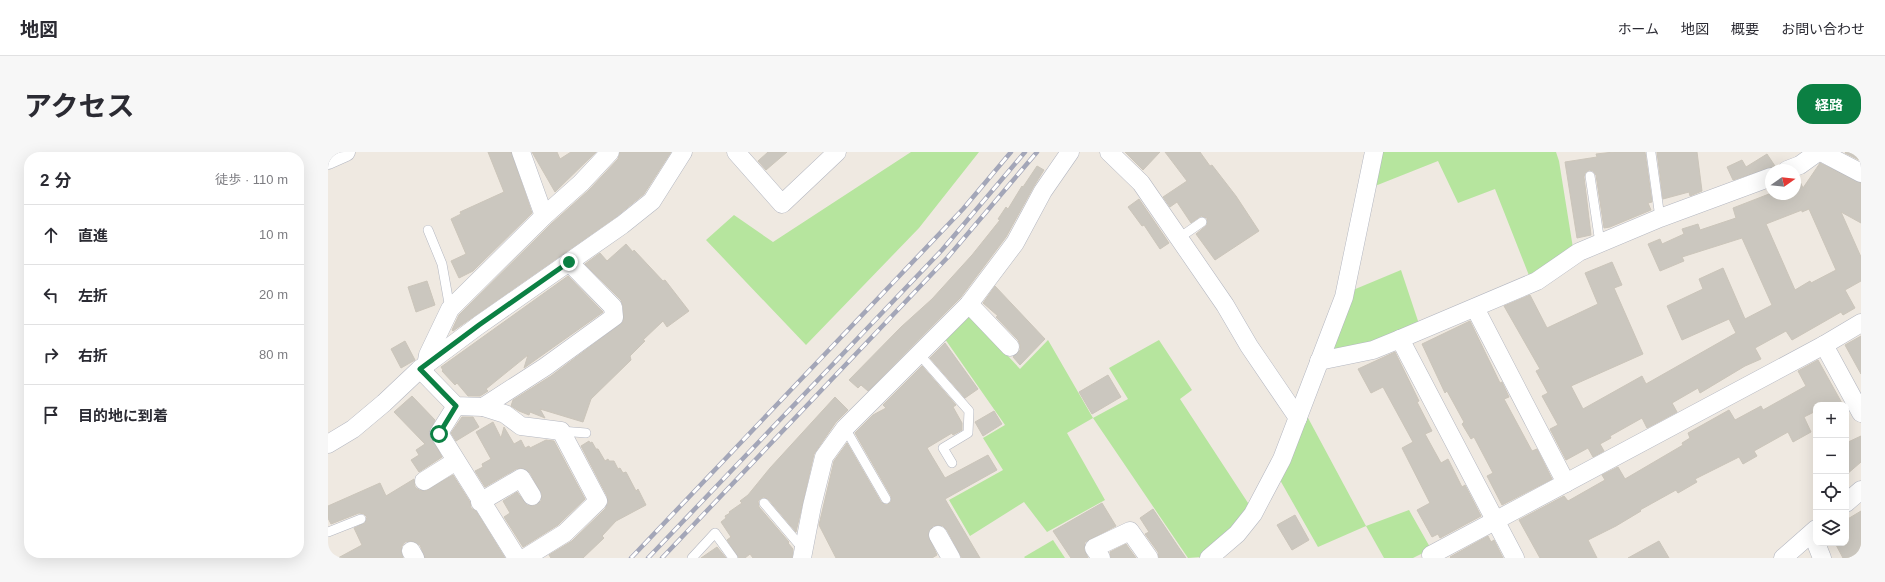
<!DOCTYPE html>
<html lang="ja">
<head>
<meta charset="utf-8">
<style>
	body { margin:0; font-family:Arial,"Noto Sans JP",sans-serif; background:#f7f7f7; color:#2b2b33 }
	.controls { position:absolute; right:12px; bottom:12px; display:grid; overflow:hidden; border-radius:8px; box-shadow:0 4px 16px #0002 }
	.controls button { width:36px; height:36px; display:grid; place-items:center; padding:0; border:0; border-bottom:1px solid #e1e1e2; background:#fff; color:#2b2b33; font:20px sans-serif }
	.compass { position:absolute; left:1437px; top:12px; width:36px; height:36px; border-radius:50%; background:#fff; box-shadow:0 4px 16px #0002; rotate:76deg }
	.stop { position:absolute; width:12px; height:12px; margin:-9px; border:3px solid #0b8043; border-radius:50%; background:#fff }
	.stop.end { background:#0b8043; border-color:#fff; box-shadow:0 1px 4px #0008 }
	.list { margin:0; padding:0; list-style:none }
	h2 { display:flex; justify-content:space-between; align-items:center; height:52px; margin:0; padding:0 16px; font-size:17px }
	h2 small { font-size:13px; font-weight:400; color:#7c7c81 }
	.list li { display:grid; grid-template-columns:26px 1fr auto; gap:12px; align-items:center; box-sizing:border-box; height:60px; padding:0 16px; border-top:1px solid #e1e1e2 }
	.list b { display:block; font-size:15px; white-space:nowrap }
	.list em { font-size:13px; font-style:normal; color:#7c7c81 }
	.icon { flex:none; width:22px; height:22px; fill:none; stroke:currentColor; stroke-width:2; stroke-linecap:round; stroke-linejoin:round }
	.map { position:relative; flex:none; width:1533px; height:406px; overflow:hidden; border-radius:16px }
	header { display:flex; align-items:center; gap:24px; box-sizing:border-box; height:56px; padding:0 20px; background:#fff; border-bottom:1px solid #e1e1e2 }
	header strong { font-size:19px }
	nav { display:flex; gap:22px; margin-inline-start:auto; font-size:14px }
	.intro { display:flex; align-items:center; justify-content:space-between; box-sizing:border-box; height:96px; padding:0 24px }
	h1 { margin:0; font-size:28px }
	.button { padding:10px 18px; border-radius:16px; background:#0b8043; color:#fff; font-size:14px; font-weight:700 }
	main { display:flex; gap:24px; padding:0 24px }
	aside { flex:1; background:#fff; border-radius:16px; box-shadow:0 4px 16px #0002 }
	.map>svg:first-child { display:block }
	.green { fill:#b6e59e }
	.building { fill:#cbc7bf; stroke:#cbc5ba; fill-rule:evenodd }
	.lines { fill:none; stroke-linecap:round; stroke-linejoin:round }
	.service-casing { stroke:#b4b7c1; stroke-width:10 }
	.minor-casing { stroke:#b4b7c1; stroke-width:19 }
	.service { stroke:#fff; stroke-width:9 }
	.minor { stroke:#fff; stroke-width:18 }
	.rail-casing { stroke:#a3a6b8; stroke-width:4.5 }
	.rail { stroke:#fff; stroke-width:3; stroke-dasharray:9; stroke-linecap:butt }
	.route { stroke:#0b8043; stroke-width:5 }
</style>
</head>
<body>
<header>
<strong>地図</strong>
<nav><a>ホーム</a><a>地図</a><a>概要</a><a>お問い合わせ</a></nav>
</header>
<div class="intro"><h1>アクセス</h1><a class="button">経路</a></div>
<main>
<aside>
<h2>2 分<small>徒歩 · 110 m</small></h2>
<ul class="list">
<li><svg class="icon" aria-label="ahead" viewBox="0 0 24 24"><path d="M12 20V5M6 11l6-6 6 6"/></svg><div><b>直進</b></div><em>10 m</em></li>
<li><svg class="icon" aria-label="left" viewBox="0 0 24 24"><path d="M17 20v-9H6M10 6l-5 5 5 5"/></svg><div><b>左折</b></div><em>20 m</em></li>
<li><svg class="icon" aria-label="right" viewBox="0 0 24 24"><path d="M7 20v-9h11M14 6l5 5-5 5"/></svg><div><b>右折</b></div><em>80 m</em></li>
<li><svg class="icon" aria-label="arrive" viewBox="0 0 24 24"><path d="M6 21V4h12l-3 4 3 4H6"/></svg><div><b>目的地に到着</b></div></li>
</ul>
</aside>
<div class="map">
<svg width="1533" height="406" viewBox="0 0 1533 406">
	<rect width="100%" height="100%" fill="#efe9e1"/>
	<!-- green -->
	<g class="green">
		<path d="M583,0H651L591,76L478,193L378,88L406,63L445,90Z"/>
		<path d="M1055,0H1228L1231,9L1245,96L1202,126L1167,37L1130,51L1110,9L1047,34Z"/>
		<path d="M1073,118L1091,172L1048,192L1006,201L1003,196L1025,138Z"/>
		<path d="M642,163L692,217L720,188L765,266L800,247L781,216L831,188L864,238L852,247L922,354L903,378L873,405L860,406L765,266L739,281L777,348L719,380L696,350L642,384L621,348L675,318L655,286L677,273L617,187Z"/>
		<path d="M979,264L1038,374L1081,358L1103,397L1085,406H1056L1038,374L990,395L952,328Z"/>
		<path d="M725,388L737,406H697L696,405Z"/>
	</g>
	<!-- building -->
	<g class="building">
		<path d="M160,0H183L204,61L145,119L131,126L123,109L138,102L123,67L133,62L132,60L176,40Z"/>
		<path d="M204,0H229L232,7L243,0H268L227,40Z"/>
		<path d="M292,0H343L316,42L288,65L125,179L124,178L131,163L223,72L261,38L290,7Z"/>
		<path d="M440,0H459L438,18L430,9Z"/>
		<path d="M797,0H832L815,18Z"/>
		<path d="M837,0H872L882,14L884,13L908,44L931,79L887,108L868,82L879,73V66L873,64L863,71L849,50L842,55L835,45L859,29Z"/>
		<path d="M1286,0H1317L1324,50L1320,51L1323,58L1282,75L1276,76L1268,23L1265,19L1261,18L1257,21L1256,25L1263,83L1249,86L1237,10L1269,5L1268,2Z"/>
		<path d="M1329,0H1369L1374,39L1362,44L1361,40L1335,47Z"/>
		<path d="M1518,0H1533V9L1517,1Z"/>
		<path d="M1439,2L1447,14L1405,28L1399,15L1414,8L1418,15Z"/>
		<path d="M1492,11L1533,31V71L1513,60L1533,105V129L1517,138L1527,156L1515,163L1513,160L1464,188L1458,179L1427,196L1433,207L1417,214L1372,241L1370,236L1344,251L1349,260L1319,276L1314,266L1282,284L1283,286L1272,292L1276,299L1265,305L1260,296L1238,308L1222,277L1230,273L1214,244L1220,241L1208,219L1212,217L1176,154L1202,143L1219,176L1270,152L1257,121L1284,110L1294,133L1286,136L1315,202L1243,234L1255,257L1314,224L1318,232L1408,181L1401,167L1354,188L1339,154L1375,137L1371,127L1395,116L1417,167L1444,153L1414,86L1354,105L1356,109L1332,119L1320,92L1332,87L1334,92L1356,82L1354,77L1370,72L1372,78L1408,66L1405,56L1441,42H1467V26L1470,25L1475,36ZM1481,57L1508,118L1483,131L1482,129L1467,138L1438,72L1474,58V60Z"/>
		<path d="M709,14L716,18L706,34L678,85L633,145L540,239L533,233L530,236L521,228L573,175L604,147L644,103L672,68L670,67L678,55L680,57L694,34L695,35Z"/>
		<path d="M811,47L841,91L832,97L816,73L814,74L800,55Z"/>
		<path d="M298,92L305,100L306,98L335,129L337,128L361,159L339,175L335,169L315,188L317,189L302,204L303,208L263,247L255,270L212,257L217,266L202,260L201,263L191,259L183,254L185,248L223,224L295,170V154L293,148L257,112L272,101L279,109Z"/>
		<path d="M240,124L275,160L196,216L200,203L158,237L160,239L152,244H140L129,231L127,233L114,219L115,218L113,215Z"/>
		<path d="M99,129L107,153L88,160L80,135Z"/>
		<path d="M667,134L717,187L692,213L685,205L692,198V193L690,188L668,165L670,164L655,151Z"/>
		<path d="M1142,169L1172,231L1174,230L1181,245L1176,247L1204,299L1209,297L1224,327L1174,353L1159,324L1165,321L1146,285L1143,287L1134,272L1136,270L1119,239L1117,241L1094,192Z"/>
		<path d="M1533,184V222L1517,193Z"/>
		<path d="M77,189L87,208L73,216L63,197Z"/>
		<path d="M617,191L650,237L637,246L602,206Z"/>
		<path d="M1067,200L1091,249L1089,250L1104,279L1097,282L1113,311L1120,307L1134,335L1137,333L1153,364L1112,386L1110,382L1104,385L1089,358L1102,351L1074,296L1085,290L1055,235L1043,241L1030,217Z"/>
		<path d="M1490,208L1515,253H1488V259L1476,265L1483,280L1465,290L1460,280L1426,299L1429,304L1415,312L1411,305L1367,327L1369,330L1350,341L1348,338L1312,358L1313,359L1288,374L1260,388L1269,406H1212L1191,368L1236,344L1240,349L1277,328L1274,323L1290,315L1297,327L1355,293L1354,291L1362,286L1360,281L1401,258L1407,268L1433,254L1435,258L1478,234L1470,219Z"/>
		<path d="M594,214L628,253L625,255L634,271V278L625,283L624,281L599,296L617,326L660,303L669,318L617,347L652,406H634L619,378L615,374L610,373L605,374L600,383L609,403L604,406H508L491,373L506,309L519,291L553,350L558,353L563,350V344L527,281L545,263L558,256L555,253Z"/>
		<path d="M780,223L793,245L764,262L751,240Z"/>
		<path d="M84,244L107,268L101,281L114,305L91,320L83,308L91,303L88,298L97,292L66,260Z"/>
		<path d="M507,245L520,258L508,270L486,302L468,380L440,347L435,345L430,349L431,355L461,390L460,391L465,397L464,406H425L422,402L417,406H411L399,388L403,385L393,370L398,366L397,364L402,361L401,360L414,351L412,349L420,343L442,316Z"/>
		<path d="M666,259L674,272L655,284L647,270Z"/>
		<path d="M134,265H145L151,275L128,289L123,281Z"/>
		<path d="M165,270L173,286L176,275L186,292L193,288L197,296L201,294L202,296L218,288L226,289L257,347L230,373L195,395L176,365L182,361L175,349L189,340L199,353L205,354L213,349L214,343L202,321L193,316L188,317L157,335L147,319L155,315L154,312L163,307L148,280Z"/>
		<path d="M1533,284V310L1518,323V291Z"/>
		<path d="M261,289L262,291L264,290L268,297H270L277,309L280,307L281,309H286L290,317L292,316L295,321L298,320L308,339L310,337L318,353L288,369L274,384L276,386L255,406H223L221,403L244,389L277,357L280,351L279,344L253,294Z"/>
		<path d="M125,323L142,350L143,356L148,359L177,406H97L92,393L83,389L77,390L74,394L73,399L75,406H10L34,393L26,376L37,371L39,365L36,362L31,361L3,372L0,366V354L52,331L58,344L86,327L87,335L91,338L97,339Z"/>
		<path d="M774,351L788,374L757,390L756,397L760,406H743L725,379Z"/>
		<path d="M825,357L849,393L858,406H831L830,400L817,382L821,380L812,366Z"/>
		<path d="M1533,359V406H1515L1507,391H1518V368Z"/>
		<path d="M967,363L981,388L964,398L949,373Z"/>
		<path d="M1160,384L1163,390L1166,388L1175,406H1123L1122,405Z"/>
		<path d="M1331,389L1341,406H1300Z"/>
		<path d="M798,392L808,406H783L782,400Z"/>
		<path d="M389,395L398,406H373Z"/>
	</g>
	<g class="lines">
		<defs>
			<g id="service">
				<path d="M1323,1L1332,66"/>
				<path d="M1262,24L1272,91"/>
				<path d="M100,78L114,112L122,157"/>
				<path d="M851,86L874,70"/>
				<path d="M591,202L641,259L640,281L615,296L624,311"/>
				<path d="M517,276L558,347"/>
				<path d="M233,279L258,281"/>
				<path d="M436,351L475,397"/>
				<path d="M0,380L33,367"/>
				<path d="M364,406L387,381L405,406"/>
			</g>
			<g id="minor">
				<path d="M193,0L216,64"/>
				<path d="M408,0L454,52L509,0"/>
				<path d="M781,0L813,31L897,153L921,194L970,266"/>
				<path d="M1493,0L1533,21"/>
				<path d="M0,8L18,0"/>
				<path d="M1459,18L1472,13L1490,0"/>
				<path d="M641,152L682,195"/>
				<path d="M1147,156L1238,331"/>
				<path d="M1072,187L1187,406"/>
				<path d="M1496,193L1533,261"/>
				<path d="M991,209L1045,198L1072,187L1209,129L1251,100L1332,66L1443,25"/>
				<path d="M98,214L100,203L122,157L216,64L253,31L282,0"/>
				<path d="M92,217L128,254L155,255L177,262L193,274L233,279L270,349L237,381L197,406"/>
				<path d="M128,254L111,281L189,406"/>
				<path d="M155,255L217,215L286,165L285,155L241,110"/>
				<path d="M0,292L25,277L56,251L92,217L151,173L294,73L324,49L355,0"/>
				<path d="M96,329L128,309"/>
				<path d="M152,350L193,326L204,344"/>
				<path d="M1518,351L1533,338"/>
				<path d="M610,383L623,406"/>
				<path d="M1488,391L1494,406"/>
				<path d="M83,399L87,406"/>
				<path d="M474,406L484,354L496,305L517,276L641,152L687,91L715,39L742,0"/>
				<path d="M773,406L766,396L802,379L821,406"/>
				<path d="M881,406L909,382L925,362L954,307L1016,145L1046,0"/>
				<path d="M1105,406L1103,403L1496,193L1533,171"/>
				<path d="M1455,406L1488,377"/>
			</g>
		</defs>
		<!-- service casing -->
		<use href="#service" class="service-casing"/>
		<!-- minor casing -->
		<use href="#minor" class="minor-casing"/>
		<!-- service -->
		<use href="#service" class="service"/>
		<!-- minor -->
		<use href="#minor" class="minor"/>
		<defs>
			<g id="rail">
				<path d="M303,406L635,57L683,0"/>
				<path d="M320,406L614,98L697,0"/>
				<path d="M334,406L620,105L709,0"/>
			</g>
		</defs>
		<!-- rail casing -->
		<use href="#rail" class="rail-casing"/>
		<!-- rail -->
		<use href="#rail" class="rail"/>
	</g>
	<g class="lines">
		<!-- route -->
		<path class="route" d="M111,282L128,254L92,217L151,173L241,110"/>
	</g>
</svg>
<div class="controls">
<button>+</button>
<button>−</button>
<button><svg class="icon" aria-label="locate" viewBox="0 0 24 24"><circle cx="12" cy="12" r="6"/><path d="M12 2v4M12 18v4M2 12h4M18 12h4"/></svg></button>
<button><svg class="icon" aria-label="layers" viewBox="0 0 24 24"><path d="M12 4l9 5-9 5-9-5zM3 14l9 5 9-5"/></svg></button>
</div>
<svg class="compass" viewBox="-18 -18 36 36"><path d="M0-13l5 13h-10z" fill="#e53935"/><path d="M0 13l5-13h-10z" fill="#7c7c81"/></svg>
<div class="stop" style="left:111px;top:282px"></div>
<div class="stop end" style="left:241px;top:110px"></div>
</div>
</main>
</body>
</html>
